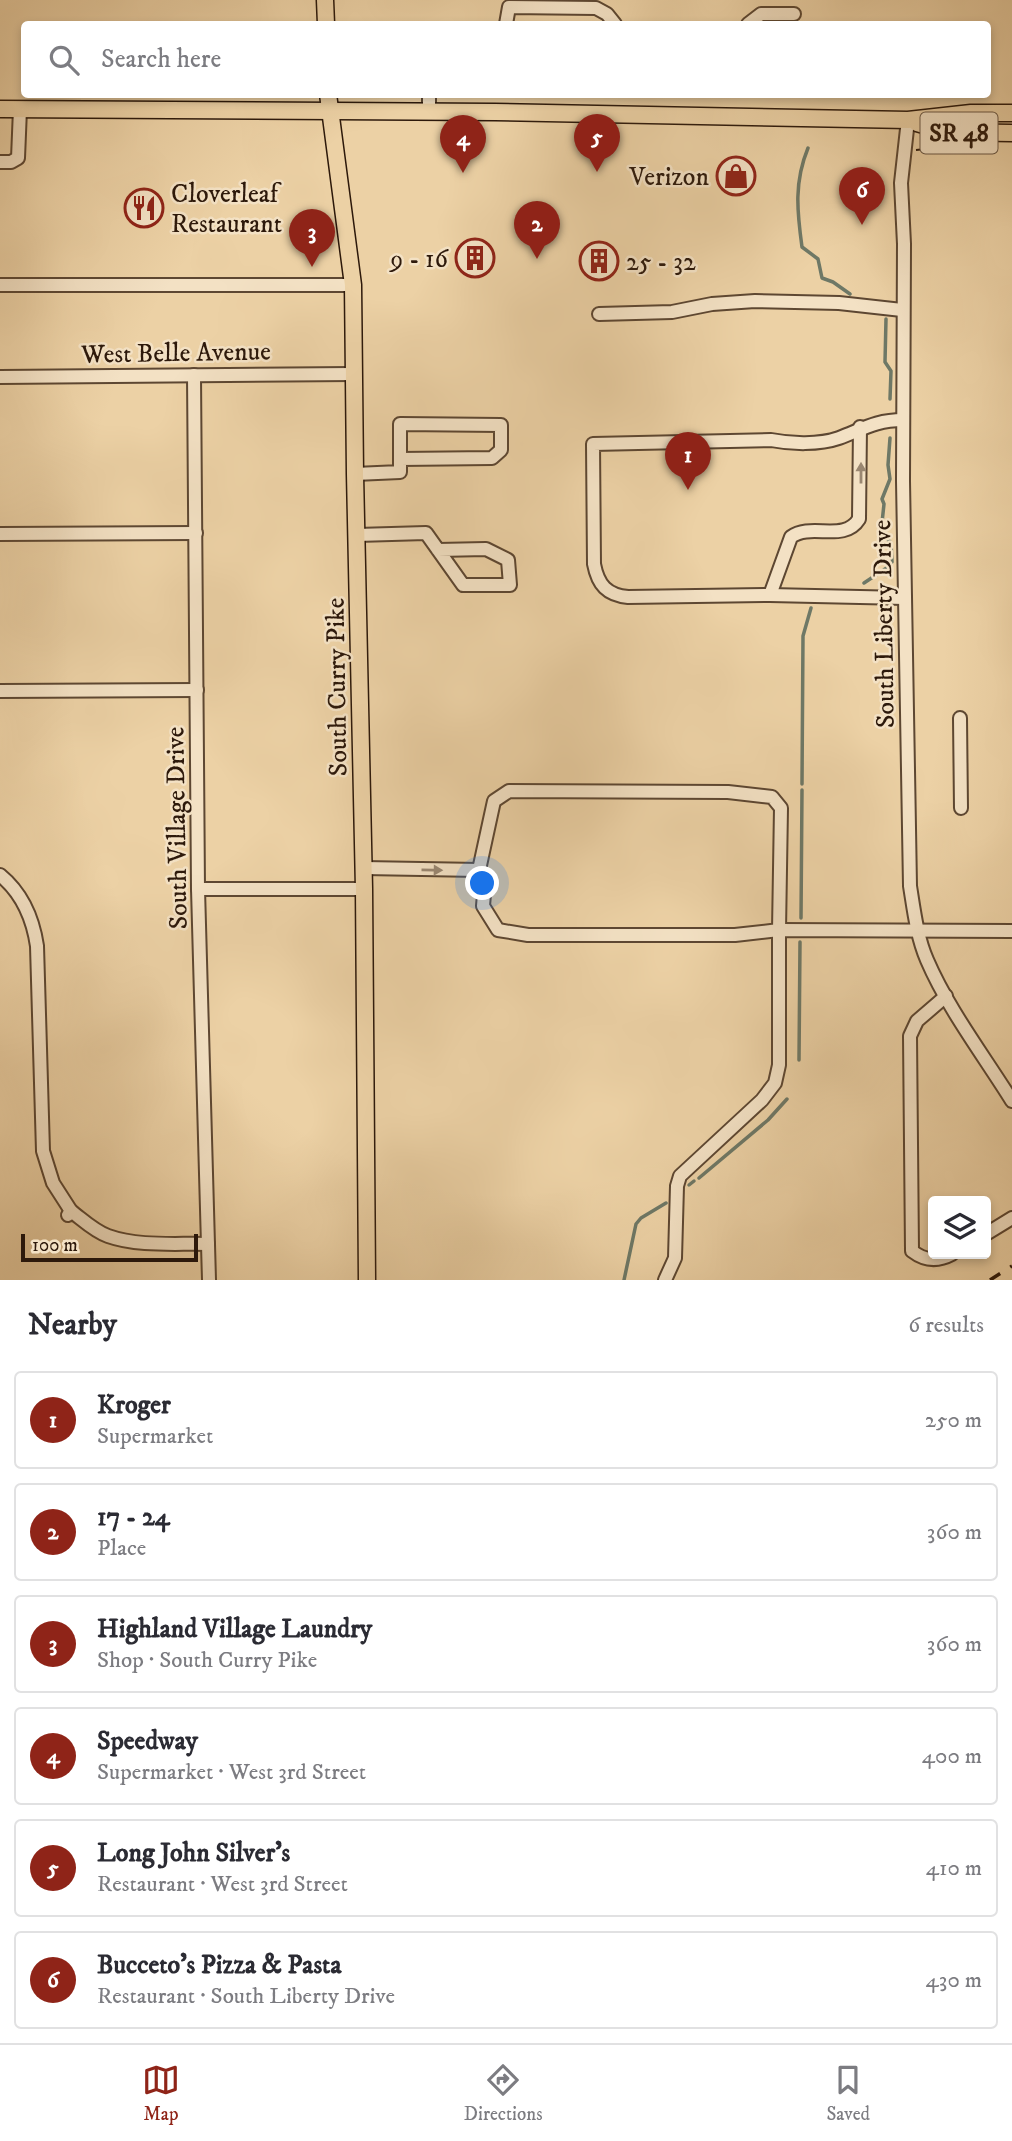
<!DOCTYPE html>
<html lang="en">
<head>
<meta charset="utf-8">
<style>
	body { margin:0; font-family:"IM FELL DW Pica",serif; background:#f7f7f7; color:#2b2b33 }
	.controls { position:absolute; right:21px; bottom:21px; display:grid; overflow:hidden; border-radius:7px; box-shadow:0 4px 10px #0003 }
	.controls button { width:63px; height:63px; display:grid; place-items:center; padding:0; border:0; border-bottom:2px solid #e1e1e2; background:#fff; color:#2b2b33; font:35px sans-serif }
	.scale { position:absolute; left:21px; bottom:18px; width:177px; box-sizing:border-box; padding-left:7px; border:4px solid #2d190b; border-top:0; font-size:19px; line-height:24px; white-space:nowrap; color:#2d190b; -webkit-text-stroke:5px #f3e1c4; paint-order:stroke }
	.you { position:absolute; left:483px; top:884px; width:24px; height:24px; margin:-18px; border:5px solid #fff; border-radius:50%; background:#1a73e8; box-shadow:0 0 0 10px #1a73e833 }
	.badge { display:grid; place-items:center; width:46px; height:46px; border-radius:50%; background:#8f2418; color:#fff; font-size:23px; font-weight:700 }
	.pin { position:absolute; translate:-50% -58px; filter:drop-shadow(0 2px 4px #0008) }
	.pin::after { content:''; position:absolute; top:37px; width:24px; height:21px; background:inherit; clip-path:polygon(0 0,100% 0,50% 100%) }
	.list { margin:0; padding:0; list-style:none }
	h2 { display:flex; justify-content:space-between; align-items:center; height:91px; margin:0; padding:0 28px; font-size:30px }
	h2 small { font-size:23px; font-weight:400; color:#7c7c81 }
	.list li { display:grid; grid-template-columns:46px 1fr auto; gap:21px; align-items:center; box-sizing:border-box; height:98px; margin:0 14px 14px; padding:0 14px; border:2px solid #e1e1e2; border-radius:7px }
	.list b { display:block; font-size:26px; white-space:nowrap }
	.list p { margin:0; font-size:23px; white-space:nowrap; color:#7c7c81 }
	.list em { font-size:23px; font-style:normal; color:#7c7c81 }
	.icon { flex:none; width:38px; height:38px; fill:none; stroke:currentColor; stroke-width:2; stroke-linecap:round; stroke-linejoin:round }
	.map { position:relative; flex:none; width:1012px; height:1280px; overflow:hidden }
	.search { position:absolute; background:#fff; box-shadow:0 4px 10px #0003; left:21px; right:21px; top:21px; height:77px; display:flex; align-items:center; gap:18px; box-sizing:border-box; padding:0 24px; border-radius:7px; color:#7c7c81; font-size:26px }
	.sheet { height:763px; background:#fff }
	nav { display:flex; justify-content:space-around; align-items:center; box-sizing:border-box; height:98px; border-top:2px solid #e1e1e2; background:#fff; font-size:19px; color:#7c7c81 }
	nav a { display:grid; justify-items:center; gap:4px }
	nav .on { color:#8f2418 }
	.map>svg:first-child { display:block }
	.lines { fill:none; stroke-linecap:round; stroke-linejoin:round }
	.stream { stroke:#6e7866; stroke-width:3.5 }
	.minor-casing { stroke:#5d4732; stroke-width:16 }
	.major-casing { stroke:#2d190b; stroke-width:19 }
	.path { stroke:#2d190b; stroke-width:2; stroke-dasharray:5 3.5; stroke-linecap:butt }
	.minor { stroke:#f3e1c4; stroke-width:12 }
	.major { stroke:#ecd1a5; stroke-width:16 }
	.rail { stroke:#2d190b; stroke-width:3.5; stroke-dasharray:12 12; stroke-linecap:butt }
	.oneway { fill:#9a8771 }
	.labels { text-anchor:middle; stroke-width:5; stroke-linejoin:round; paint-order:stroke }
	.shield { fill:#f3e1c4; stroke:#685542; stroke-width:2 }
	.shield-label { font-size:24px; font-weight:bold; fill:#2d190b }
	.poi-label { font-size:26px; fill:#2d190b; stroke:#f3e1c4; text-anchor:end }
	.street-label { font-size:26px; fill:#2d190b; stroke:#f3e1c4 }
</style>
</head>
<body>
<div class="map">
<svg width="1012" height="1280" viewBox="0 0 1012 1280">
	<rect width="100%" height="100%" fill="#ecd1a5"/>
	<filter id="stains"><feTurbulence type="fractalNoise" baseFrequency=".00286" numOctaves="4"/><feColorMatrix values="0 0 0 0 .2 0 0 0 0 .09 0 0 0 0 .02 0 0 0 .5 -.17"/></filter>
	<radialGradient id="worn" r=".72"><stop offset=".6" stop-color="#630" stop-opacity="0"/><stop offset="1" stop-color="#630" stop-opacity=".3"/></radialGradient>
	<g class="lines">
		<!-- stream -->
		<g class="stream">
			<path d="M808,148C794,182 797,211 802,247L818,259L822,278L833,282L850,294"/>
			<path d="M886,319L885,362L891,371L890,399"/>
			<path d="M864,583L888,567L892,562L891,543L881,532L884,504L882,499L890,479L888,465L890,438"/>
			<path d="M802,784L803,636L811,608"/>
			<path d="M801,918L802,790"/>
			<path d="M799,1060L800,942"/>
			<path d="M699,1178L768,1120L787,1099"/>
			<path d="M689,1185L694,1181"/>
			<path d="M624,1280L636,1224L641,1218L666,1203"/>
		</g>
		<defs>
			<g id="minor">
				<path d="M506,24L509,7L596,8L607,14L615,24"/>
				<path d="M748,24L761,14H794"/>
				<path d="M429,111V94"/>
				<path d="M908,120L901,183L904,244L903,481L910,886C914,911 917,937 927,960C948,1009 984,1056 1012,1101"/>
				<path d="M0,162H11L18,158L20,109"/>
				<path d="M0,285H353"/>
				<path d="M599,314L672,312L712,304L755,301L839,303L902,310"/>
				<path d="M194,375L198,889L209,1280"/>
				<path d="M0,377L353,374"/>
				<path d="M903,420C876,420 863,429 839,438C819,445 791,444 771,440L593,444L594,564C598,585 607,595 628,597L770,595L905,598"/>
				<path d="M355,474L400,472V424L501,425V450L492,458L400,459"/>
				<path d="M0,534L196,533"/>
				<path d="M357,535L426,533L463,585H510L508,560L486,549L438,550"/>
				<path d="M770,595L791,537C811,522 844,543 859,519L860,427"/>
				<path d="M0,691L197,690"/>
				<path d="M960,718L961,808"/>
				<path d="M364,868L479,870L485,882L483,906L498,930L528,935H735L779,930L781,808L772,797L728,792L509,791L494,801L479,870"/>
				<path d="M0,875C22,893 33,919 37,946L43,1151L53,1183L71,1211"/>
				<path d="M198,889H364"/>
				<path d="M946,996L917,1021L910,1036L912,1251C925,1261 937,1262 952,1254"/>
				<path d="M68,1215L71,1211C83,1220 94,1231 108,1236C139,1247 176,1243 208,1244"/>
				<path d="M986,1234L1012,1218"/>
				<path d="M665,1280L675,1258L677,1186L680,1176L762,1100L775,1083L779,1065V930L1012,931"/>
			</g>
			<g id="major">
				<path d="M325,0L326,24"/>
				<path d="M328,94L353,285L355,474L364,889L367,1280"/>
				<path d="M0,109L495,112L908,120L971,113H1012"/>
				<path d="M917,123L949,132L1012,133"/>
			</g>
		</defs>
		<!-- minor casing -->
		<use href="#minor" class="minor-casing"/>
		<!-- major casing -->
		<use href="#major" class="major-casing"/>
		<!-- path -->
		<path class="path" d="M916,150L945,147"/>
		<!-- minor -->
		<use href="#minor" class="minor"/>
		<!-- major -->
		<use href="#major" class="major"/>
		<!-- rail -->
		<path class="rail" d="M990,1280L1012,1266"/>
	</g>
	<!-- one-way arrows -->
	<defs><path id="oneway-solid" d="M-6-.8H1V-3.2L6.5 0L1 3.2V.8H-6Z" transform="scale(1.75)"/></defs>
	<g class="oneway">
		<use href="#oneway-solid" transform="translate(861 473) rotate(-90)"/>
		<use href="#oneway-solid" transform="translate(432 870) rotate(1)"/>
	</g>
	<!-- icons -->
	<defs>
		<symbol id="shop-ring" viewBox="-11 -11 22 22"><circle r="9.5" fill="#f3e1c4" stroke="#8f2418" stroke-width="1.5"/><path d="M-5-2.5h2.3a2.7 3.5 0 0 1 5.4 0H5L5.5 6h-11ZM-1.5-2.5h3a1.5 2.3 0 0 0-3 0Z" fill="#8f2418"/></symbol>
		<symbol id="restaurant-ring" viewBox="-11 -11 22 22"><circle r="9.5" fill="#f3e1c4" stroke="#8f2418" stroke-width="1.5"/><path d="M-5-6h1v4h1v-4h1v4h1v-4h1v5L-1.5 .5V6h-2V.5L-5-1ZM5-6V6H3V1.5H1.5Q1.5-4 5-6Z" fill="#8f2418"/></symbol>
		<symbol id="building-ring" viewBox="-11 -11 22 22"><circle r="9.5" fill="#f3e1c4" stroke="#8f2418" stroke-width="1.5"/><path d="M-4-6H4V6H1V3H-1V6H-4ZM-2.5-4.3h1.7v1.8h-1.7ZM.8-4.3h1.7v1.8H.8ZM-2.5-1h1.7V.8h-1.7ZM.8-1h1.7V.8H.8Z" fill="#8f2418"/></symbol>
	</defs>
	<g fill-rule="evenodd">
		<use href="#shop-ring" x="714" y="154" width="44" height="44"/>
		<use href="#restaurant-ring" x="122" y="186" width="44" height="44"/>
		<use href="#building-ring" x="453" y="236" width="44" height="44"/>
		<use href="#building-ring" x="577" y="239" width="44" height="44"/>
	</g>
	<g class="labels">
		<!-- shield labels -->
		<rect class="shield" x="920.5" y="112.5" width="77" height="41" rx="5"/>
		<g class="shield-label">
			<text x="959" y="141">SR 48</text>
		</g>
		<!-- poi labels -->
		<g class="poi-label">
			<text x="709" y="185">Verizon</text>
			<text x="171" y="202" text-anchor="start">Cloverleaf<tspan x="171" dy="30">Restaurant</tspan></text>
			<text x="448" y="267">9 - 16</text>
			<text x="626" y="270" text-anchor="start">25 - 32</text>
		</g>
		<!-- street labels -->
		<g class="street-label">
			<text transform="translate(176 352) rotate(-1)" y="9">West Belle Avenue</text>
			<text transform="translate(883 624) rotate(-91)" y="9">South Liberty Drive</text>
			<text transform="translate(336 687) rotate(-91)" y="9">South Curry Pike</text>
			<text transform="translate(176 828) rotate(-91)" y="9">South Village Drive</text>
		</g>
	</g>
	<rect width="100%" height="100%" filter="url(#stains)"/>
	<rect width="100%" height="100%" fill="url(#worn)"/>
</svg>
<div class="controls">
<button><svg class="icon" aria-label="layers" viewBox="0 0 24 24"><path d="M12 4l9 5-9 5-9-5zM3 14l9 5 9-5"/></svg></button>
</div>
<div class="scale">100 m</div>
<div class="you"></div>
<div class="pin badge" style="left:688px;top:490px">1</div>
<div class="pin badge" style="left:537px;top:259px">2</div>
<div class="pin badge" style="left:312px;top:267px">3</div>
<div class="pin badge" style="left:463px;top:173px">4</div>
<div class="pin badge" style="left:597px;top:172px">5</div>
<div class="pin badge" style="left:862px;top:225px">6</div>
<div class="search"><svg class="icon" aria-label="search" viewBox="0 0 24 24"><circle cx="10" cy="10" r="6"/><path d="M15 15l6 6"/></svg>Search here</div>
</div>
<section class="sheet">
<h2>Nearby<small>6 results</small></h2>
<ul class="list">
<li><span class="badge">1</span><div><b>Kroger</b><p>Supermarket</p></div><em>250 m</em></li>
<li><span class="badge">2</span><div><b>17 - 24</b><p>Place</p></div><em>360 m</em></li>
<li><span class="badge">3</span><div><b>Highland Village Laundry</b><p>Shop · South Curry Pike</p></div><em>360 m</em></li>
<li><span class="badge">4</span><div><b>Speedway</b><p>Supermarket · West 3rd Street</p></div><em>400 m</em></li>
<li><span class="badge">5</span><div><b>Long John Silver's</b><p>Restaurant · West 3rd Street</p></div><em>410 m</em></li>
<li><span class="badge">6</span><div><b>Bucceto's Pizza &amp; Pasta</b><p>Restaurant · South Liberty Drive</p></div><em>430 m</em></li>
</ul>
</section>
<nav>
<a class="on"><svg class="icon" aria-label="map" viewBox="0 0 24 24"><path d="M3 6l6-2 6 2 6-2v14l-6 2-6-2-6 2zM9 4v14M15 6v14"/></svg>Map</a>
<a><svg class="icon" aria-label="directions" viewBox="0 0 24 24"><path d="M12 3l9 9-9 9-9-9zM9 14v-3h6M13 9l2 2-2 2"/></svg>Directions</a>
<a><svg class="icon" aria-label="saved" viewBox="0 0 24 24"><path d="M7 4h10v16l-5-4-5 4z"/></svg>Saved</a>
</nav>
</body>
</html>
